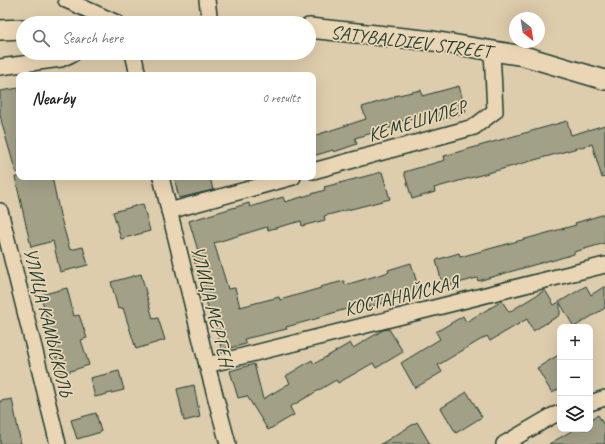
<!DOCTYPE html>
<html lang="en">
<head>
<meta charset="utf-8">
<style>
	body { margin:0; font-family:Caveat,sans-serif; background:#f2f2f2; color:#202124 }
	.controls { position:absolute; right:12px; bottom:12px; display:grid; overflow:hidden; border-radius:8px; box-shadow:0 4px 16px #0002 }
	.controls button { width:36px; height:36px; display:grid; place-items:center; padding:0; border:0; border-bottom:1px solid #e0e0e0; background:#fff; color:#202124; font:20px sans-serif }
	.compass { position:absolute; left:509px; top:12px; width:36px; height:36px; border-radius:50%; background:#fff; box-shadow:0 4px 16px #0002; rotate:150deg }
	.list { margin:0; padding:0; list-style:none }
	h2 { display:flex; justify-content:space-between; align-items:center; height:52px; margin:0; padding:0 16px; font-size:17px }
	h2 small { font-size:13px; font-weight:400; color:#757577 }
	.icon { flex:none; width:22px; height:22px; fill:none; stroke:currentColor; stroke-width:2; stroke-linecap:round; stroke-linejoin:round }
	.map { position:relative; flex:none; width:605px; height:444px; overflow:hidden }
	.search { position:absolute; background:#fff; box-shadow:0 4px 16px #0002; left:16px; top:16px; width:300px; height:44px; display:flex; align-items:center; gap:10px; box-sizing:border-box; padding:0 14px; border-radius:22px; color:#757577; font-size:15px }
	.panel { position:absolute; background:#fff; box-shadow:0 4px 16px #0002; left:16px; top:72px; width:300px; height:108px; border-radius:8px }
	.map>svg:first-child { display:block }
	.building { fill:#a2a087; stroke:#1f3d34 }
	.lines { fill:none; stroke-linecap:round; stroke-linejoin:round }
	.minor-casing { stroke:#1f3d34; stroke-width:18 }
	.major-casing { stroke:#1f3d34; stroke-width:22 }
	.minor { stroke:#ead6b4; stroke-width:15 }
	.major { stroke:#ead6b4; stroke-width:19 }
	.labels { text-anchor:middle; stroke-width:3.5; stroke-linejoin:round; paint-order:stroke }
	.street-label { font-size:19px; fill:#1f3d34; stroke:#ead6b4 }
</style>
</head>
<body>
<div class="map">
<svg width="605" height="444" viewBox="0 0 605 444">
	<rect width="100%" height="100%" fill="#decdac"/>
	<filter id="ink" filterUnits="userSpaceOnUse"><feTurbulence type="fractalNoise" baseFrequency=".025" numOctaves="2"/><feDisplacementMap in="SourceGraphic" scale="8" xChannelSelector="R" yChannelSelector="G"/><feConvolveMatrix kernelMatrix="1 2 1 2 8 2 1 2 1" color-interpolation-filters="sRGB"/></filter>
	<g filter="url(#ink)">
		<!-- building -->
		<g class="building">
			<path d="M459,86L466,112L439,120L437,113L392,123L393,127L355,138L357,144L334,152L333,150L313,156V136L366,119L362,107L395,97L394,96L421,90L422,96Z"/>
			<path d="M19,88V172L16,173L2,124L0,114V91Z"/>
			<path d="M567,121L571,135L605,125V177L602,178L592,144L434,188L435,192L412,199L404,172L445,160L444,156Z"/>
			<path d="M382,172L390,199L324,216L325,220L302,226L301,221L268,230L267,227L214,243L228,289L235,288L240,307L279,297L280,300L321,288L320,287L344,281L345,285L389,272L388,270L411,263L419,290L391,298V301L368,307L367,303L319,317V318L286,327L287,329L244,339L246,344L222,350L212,315H210L193,256L199,254L189,221L249,203L250,207L283,197L285,202L325,190L324,187Z"/>
			<path d="M15,177H52L60,215L70,250L83,247L88,265L60,272L53,241L31,247Z"/>
			<path d="M174,177H210L213,190L179,198Z"/>
			<path d="M143,204L150,231L121,239L113,212Z"/>
			<path d="M605,214V243L574,252V254L551,261V260L478,281L477,278L443,287L436,260L459,253L460,257L576,225L575,223Z"/>
			<path d="M141,274L153,319L158,318L165,340L136,349L123,308L118,309L111,282Z"/>
			<path d="M586,286L591,295L605,286V308L574,327L560,303V315L533,331L527,319L490,341L487,336L438,365L442,372L415,388L401,363L440,339L436,332L463,316L466,322L502,301L509,312L545,290L554,305Z"/>
			<path d="M67,288L74,316L79,315L87,338L81,340L89,365L58,375L53,358L58,357L49,328L41,295Z"/>
			<path d="M389,329L403,352L376,368L373,363L338,383L336,380L290,407L294,415L268,430L247,396L238,398L230,371L254,364L263,399L290,383L286,376L312,360L314,364L350,343L353,348L383,330Z"/>
			<path d="M560,354V388L552,393L537,368Z"/>
			<path d="M119,371L124,390L95,397L90,378Z"/>
			<path d="M194,385L200,417L184,421L177,389Z"/>
			<path d="M467,392L482,417L456,433L441,408Z"/>
			<path d="M12,399L21,444H0V401Z"/>
			<path d="M96,413L101,432L77,439L71,420Z"/>
			<path d="M598,415L605,427V444H549L575,429H590V420Z"/>
			<path d="M417,422L430,444H381Z"/>
		</g>
		<g class="lines">
			<defs>
				<g id="minor">
					<path d="M66,0L117,23"/>
					<path d="M207,0L210,23"/>
					<path d="M133,53L138,75"/>
					<path d="M0,67L61,59L74,53"/>
					<path d="M313,171L474,127L495,111L492,51"/>
					<path d="M161,177L207,365L228,444"/>
					<path d="M0,211L58,444"/>
					<path d="M169,211L293,177"/>
					<path d="M207,365L605,265"/>
					<path d="M590,403L605,398"/>
					<path d="M504,444L552,416L560,413"/>
				</g>
				<g id="major">
					<path d="M309,28L433,41L524,56L605,80"/>
					<path d="M0,30L23,29"/>
				</g>
			</defs>
			<!-- minor casing -->
			<use href="#minor" class="minor-casing"/>
			<!-- major casing -->
			<use href="#major" class="major-casing"/>
			<!-- minor -->
			<use href="#minor" class="minor"/>
			<!-- major -->
			<use href="#major" class="major"/>
		</g>
	</g>
	<g class="labels">
		<!-- street labels -->
		<g class="street-label">
			<text transform="translate(411 41) rotate(7)" y="7">SATYBALDIEV STREET</text>
			<text transform="translate(417 120) rotate(-17)" y="7">КЕМЕШИЛЕР</text>
			<text transform="translate(401 295) rotate(-14)" y="7">КОСТАНАЙСКАЯ</text>
			<text transform="translate(213 306) rotate(76)" y="7">УЛИЦА МЕРГЕН</text>
			<text transform="translate(49 322) rotate(76)" y="7">УЛИЦА КАМЫСКОЛЬ</text>
		</g>
	</g>
</svg>
<div class="controls">
<button>+</button>
<button>−</button>
<button><svg class="icon" aria-label="layers" viewBox="0 0 24 24"><path d="M12 4l9 5-9 5-9-5zM3 14l9 5 9-5"/></svg></button>
</div>
<svg class="compass" viewBox="-18 -18 36 36"><path d="M0-13l5 13h-10z" fill="#e53935"/><path d="M0 13l5-13h-10z" fill="#757577"/></svg>
<div class="search"><svg class="icon" aria-label="search" viewBox="0 0 24 24"><circle cx="10" cy="10" r="6"/><path d="M15 15l6 6"/></svg>Search here</div>
<section class="panel">
<h2>Nearby<small>0 results</small></h2>
<ul class="list">
</ul>
</section>
</div>
</body>
</html>
